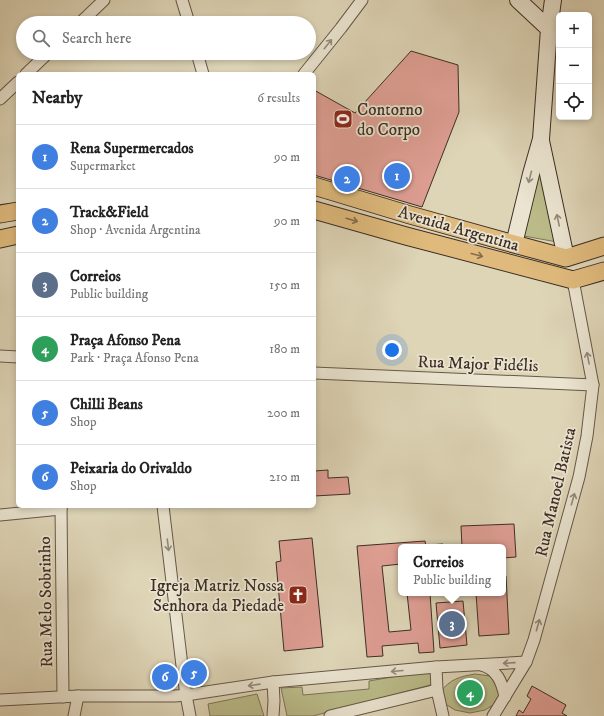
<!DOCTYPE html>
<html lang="en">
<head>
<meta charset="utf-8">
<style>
	body { margin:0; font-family:"IM FELL DW Pica",serif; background:#f2f2f2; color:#222 }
	.controls { position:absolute; right:12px; top:12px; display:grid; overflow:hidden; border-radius:6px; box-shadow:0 2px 6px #0003 }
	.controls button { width:36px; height:36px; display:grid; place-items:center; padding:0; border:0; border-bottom:1px solid #e0e0e0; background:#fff; color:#222; font:20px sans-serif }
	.you { position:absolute; left:392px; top:350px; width:14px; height:14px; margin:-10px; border:3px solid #fff; border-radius:50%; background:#1a73e8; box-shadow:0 0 0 6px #1a73e833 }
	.badge { display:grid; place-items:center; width:26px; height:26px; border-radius:50%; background:#0b8043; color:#fff; font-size:13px; font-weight:700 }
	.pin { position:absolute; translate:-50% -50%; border:2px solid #fff; box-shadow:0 1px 4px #0006 }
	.popup { position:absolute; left:398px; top:544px; width:108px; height:52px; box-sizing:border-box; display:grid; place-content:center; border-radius:6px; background:#fff; filter:drop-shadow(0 1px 3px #0005); font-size:13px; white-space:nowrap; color:#767676 }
	.popup b { font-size:15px; color:#222 }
	.popup::after { content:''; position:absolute; left:50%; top:100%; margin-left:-8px; border:8px solid transparent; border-top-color:#fff }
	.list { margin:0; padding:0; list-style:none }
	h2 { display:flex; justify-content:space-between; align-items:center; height:52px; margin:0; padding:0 16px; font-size:17px }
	h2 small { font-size:13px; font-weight:400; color:#767676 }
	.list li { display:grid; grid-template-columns:26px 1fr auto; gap:12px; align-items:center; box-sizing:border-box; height:64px; padding:0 16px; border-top:1px solid #e0e0e0 }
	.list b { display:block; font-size:15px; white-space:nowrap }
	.list p { margin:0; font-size:13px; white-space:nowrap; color:#767676 }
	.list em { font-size:13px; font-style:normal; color:#767676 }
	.icon { flex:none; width:22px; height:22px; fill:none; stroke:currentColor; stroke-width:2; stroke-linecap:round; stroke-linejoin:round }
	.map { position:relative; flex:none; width:604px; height:716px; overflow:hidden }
	.search { position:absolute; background:#fff; box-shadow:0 2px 6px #0003; left:16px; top:16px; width:300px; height:44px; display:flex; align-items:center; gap:10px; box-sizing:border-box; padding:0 14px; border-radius:22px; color:#767676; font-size:15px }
	.panel { position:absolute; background:#fff; box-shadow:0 2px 6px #0003; left:16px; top:72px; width:300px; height:436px; border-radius:6px }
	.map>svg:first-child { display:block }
	.green { fill:#babb89; stroke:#7c7457 }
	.building { fill:#de9e93; stroke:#3d2e25 }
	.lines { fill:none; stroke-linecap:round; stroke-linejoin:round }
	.street-casing { stroke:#65584a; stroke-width:13 }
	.secondary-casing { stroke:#3d2e25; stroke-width:18 }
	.primary-casing { stroke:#3d2e25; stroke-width:19 }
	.street { stroke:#eae4d0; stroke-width:11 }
	.secondary { stroke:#eae4d0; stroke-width:16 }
	.primary { stroke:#dfba7c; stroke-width:17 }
	.oneway { stroke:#94897a }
	.oneway2 { stroke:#866d4c }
	.labels { text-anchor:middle; stroke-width:3.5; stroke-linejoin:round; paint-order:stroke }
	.poi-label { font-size:17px; fill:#3d2e25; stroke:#eae4d0; text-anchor:start }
	.street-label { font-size:17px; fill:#3d2e25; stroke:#eae4d0 }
</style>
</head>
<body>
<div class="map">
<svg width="604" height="716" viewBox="0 0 604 716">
	<rect width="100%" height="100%" fill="#ded5b7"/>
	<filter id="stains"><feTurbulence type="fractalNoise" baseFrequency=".005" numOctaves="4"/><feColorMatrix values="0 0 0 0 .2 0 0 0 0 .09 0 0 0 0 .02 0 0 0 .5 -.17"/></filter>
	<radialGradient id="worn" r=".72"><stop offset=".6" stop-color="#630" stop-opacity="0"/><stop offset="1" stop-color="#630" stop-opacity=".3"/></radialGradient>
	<!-- green -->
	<g class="green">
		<path d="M540,155L557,242L524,236Z"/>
		<path d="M432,670L434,684L313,716H287L281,688L302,687L303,695L369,689V681Z"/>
		<path d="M475,674L490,676L500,685L501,694L498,702L485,710L470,713L455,710L442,702L440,692C451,679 458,677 475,674Z"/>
		<path d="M257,694L264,716H210L208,704Z"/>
	</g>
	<!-- building -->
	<g class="building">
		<path d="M411,51L458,65L459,112L422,207L314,175V90L355,113Z"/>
		<path d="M328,470V478L348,477L350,494L314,496V471Z"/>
		<path d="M514,524L516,557L503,558L502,545L462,547L461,526Z"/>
		<path d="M312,538L323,647L284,651L276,562L281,561L279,541Z"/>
		<path d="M425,541L426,547H401V564L382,566L389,632L411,630L407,593H430L434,652L419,653L418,643L382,646L383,656L367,657L357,546Z"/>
		<path d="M443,544V547H427V545Z"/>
		<path d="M503,576H506L509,634L479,636L476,593H503Z"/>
		<path d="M463,601L467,645L440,648L436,603Z"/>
		<path d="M532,686L566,705L562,713L567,716H516L519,710L523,713L531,699L527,696Z"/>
	</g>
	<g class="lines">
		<defs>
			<g id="street">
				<path d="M182,0L189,23"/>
				<path d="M80,23L104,0"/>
				<path d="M197,53L203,74"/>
				<path d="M26,74L48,53"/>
				<path d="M304,74L341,28L362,0"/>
				<path d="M0,99L18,82"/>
				<path d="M0,356L18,357"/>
				<path d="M314,373L593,385"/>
				<path d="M61,506L63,697"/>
				<path d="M0,515L61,509"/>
				<path d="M526,662L534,640L579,477L587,436L593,385L573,280"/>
				<path d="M481,665C497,669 502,682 505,697"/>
				<path d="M436,667L437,690L443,716"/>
				<path d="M273,682L436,667L526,662L493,716"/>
				<path d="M0,700L78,696H175L186,695L183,674L163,506"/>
				<path d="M74,716L78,696"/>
				<path d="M190,716L186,695L273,682L274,701L273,716"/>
				<path d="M330,716L437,690"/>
			</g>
			<g id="secondary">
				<path d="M518,0L549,29"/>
				<path d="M541,141L566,258"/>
				<path d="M514,244L531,174L541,139L549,29L553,0"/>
			</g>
			<g id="primary">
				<path d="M314,186L410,215L514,244L566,258L604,246"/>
				<path d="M314,210L406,236L573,280L604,271"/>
				<path d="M0,214L18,211"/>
				<path d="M0,239L18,235"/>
			</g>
		</defs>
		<!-- street casing -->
		<use href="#street" class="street-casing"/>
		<!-- secondary casing -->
		<use href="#secondary" class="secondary-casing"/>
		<!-- primary casing -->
		<use href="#primary" class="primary-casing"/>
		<!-- street -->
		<use href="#street" class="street"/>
		<!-- secondary -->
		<use href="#secondary" class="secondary"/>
		<!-- primary -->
		<use href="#primary" class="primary"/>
	</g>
	<!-- one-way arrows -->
	<defs><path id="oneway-shaft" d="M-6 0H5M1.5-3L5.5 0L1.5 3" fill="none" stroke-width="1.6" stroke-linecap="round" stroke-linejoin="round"/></defs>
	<g class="oneway">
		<use href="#oneway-shaft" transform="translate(328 44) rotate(-51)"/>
		<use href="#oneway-shaft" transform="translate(530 177) rotate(104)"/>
		<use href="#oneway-shaft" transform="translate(558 220) rotate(-102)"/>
		<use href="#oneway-shaft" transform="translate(588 358) rotate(-101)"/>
		<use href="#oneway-shaft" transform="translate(573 499) rotate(-74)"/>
		<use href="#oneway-shaft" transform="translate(168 545) rotate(83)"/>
		<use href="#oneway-shaft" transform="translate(538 625) rotate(-74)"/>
		<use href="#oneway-shaft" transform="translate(509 663) rotate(176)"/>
		<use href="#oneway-shaft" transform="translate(397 671) rotate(175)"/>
		<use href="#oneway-shaft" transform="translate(254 685) rotate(172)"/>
	</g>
	<g class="oneway2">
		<use href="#oneway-shaft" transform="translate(352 220) rotate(16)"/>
		<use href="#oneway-shaft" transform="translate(477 255) rotate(15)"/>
	</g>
	<!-- icons -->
	<defs>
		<symbol id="stadium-square" viewBox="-11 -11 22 22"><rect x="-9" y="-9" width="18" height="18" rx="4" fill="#8f2418" stroke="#eae4d0"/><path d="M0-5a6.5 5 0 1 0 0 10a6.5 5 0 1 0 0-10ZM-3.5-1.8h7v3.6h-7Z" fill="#fff"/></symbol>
		<symbol id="church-square" viewBox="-11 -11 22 22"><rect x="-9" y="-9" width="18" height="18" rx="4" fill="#8f2418" stroke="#eae4d0"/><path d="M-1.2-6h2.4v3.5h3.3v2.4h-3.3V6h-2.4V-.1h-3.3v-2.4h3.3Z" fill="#fff"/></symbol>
	</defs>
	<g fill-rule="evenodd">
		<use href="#stadium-square" x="332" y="108" width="22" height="22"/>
		<use href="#church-square" x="287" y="584" width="22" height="22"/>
	</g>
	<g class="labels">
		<!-- poi labels -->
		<g class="poi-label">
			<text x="357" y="115">Contorno<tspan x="357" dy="20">do Corpo</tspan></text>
			<text x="284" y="591" text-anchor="end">Igreja Matriz Nossa<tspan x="284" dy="20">Senhora da Piedade</tspan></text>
		</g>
		<!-- street labels -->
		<g class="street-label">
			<text transform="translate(459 228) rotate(16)" y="6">Avenida Argentina</text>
			<text transform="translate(478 363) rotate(2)" y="6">Rua Major Fidélis</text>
			<text transform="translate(555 492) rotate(-77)" y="6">Rua Manoel Batista</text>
			<text transform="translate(45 602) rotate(-91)" y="6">Rua Melo Sobrinho</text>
		</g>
	</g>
	<rect width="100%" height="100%" filter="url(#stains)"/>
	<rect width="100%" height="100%" fill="url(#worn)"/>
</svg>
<div class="controls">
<button>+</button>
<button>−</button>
<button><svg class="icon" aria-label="locate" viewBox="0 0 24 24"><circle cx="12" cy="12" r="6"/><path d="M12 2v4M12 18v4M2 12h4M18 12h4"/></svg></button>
</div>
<div class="you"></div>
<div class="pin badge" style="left:397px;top:176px;background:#3f7fe0">1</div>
<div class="pin badge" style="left:347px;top:179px;background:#3f7fe0">2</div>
<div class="pin badge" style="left:452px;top:624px;background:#5c6f8a">3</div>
<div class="popup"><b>Correios</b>Public building</div>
<div class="pin badge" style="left:470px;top:693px;background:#2e9e5b">4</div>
<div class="pin badge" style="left:194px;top:673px;background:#3f7fe0">5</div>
<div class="pin badge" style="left:165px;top:677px;background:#3f7fe0">6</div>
<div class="search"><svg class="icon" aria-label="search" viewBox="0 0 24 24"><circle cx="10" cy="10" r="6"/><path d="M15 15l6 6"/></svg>Search here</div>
<section class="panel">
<h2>Nearby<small>6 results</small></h2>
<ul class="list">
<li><span class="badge" style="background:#3f7fe0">1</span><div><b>Rena Supermercados</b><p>Supermarket</p></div><em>90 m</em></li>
<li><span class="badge" style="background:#3f7fe0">2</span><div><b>Track&amp;Field</b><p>Shop · Avenida Argentina</p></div><em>90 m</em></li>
<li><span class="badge" style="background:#5c6f8a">3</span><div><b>Correios</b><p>Public building</p></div><em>150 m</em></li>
<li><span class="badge" style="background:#2e9e5b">4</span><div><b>Praça Afonso Pena</b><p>Park · Praça Afonso Pena</p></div><em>180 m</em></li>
<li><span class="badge" style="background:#3f7fe0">5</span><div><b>Chilli Beans</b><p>Shop</p></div><em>200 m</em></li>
<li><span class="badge" style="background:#3f7fe0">6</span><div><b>Peixaria do Orivaldo</b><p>Shop</p></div><em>210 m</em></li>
</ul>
</section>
</div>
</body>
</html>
